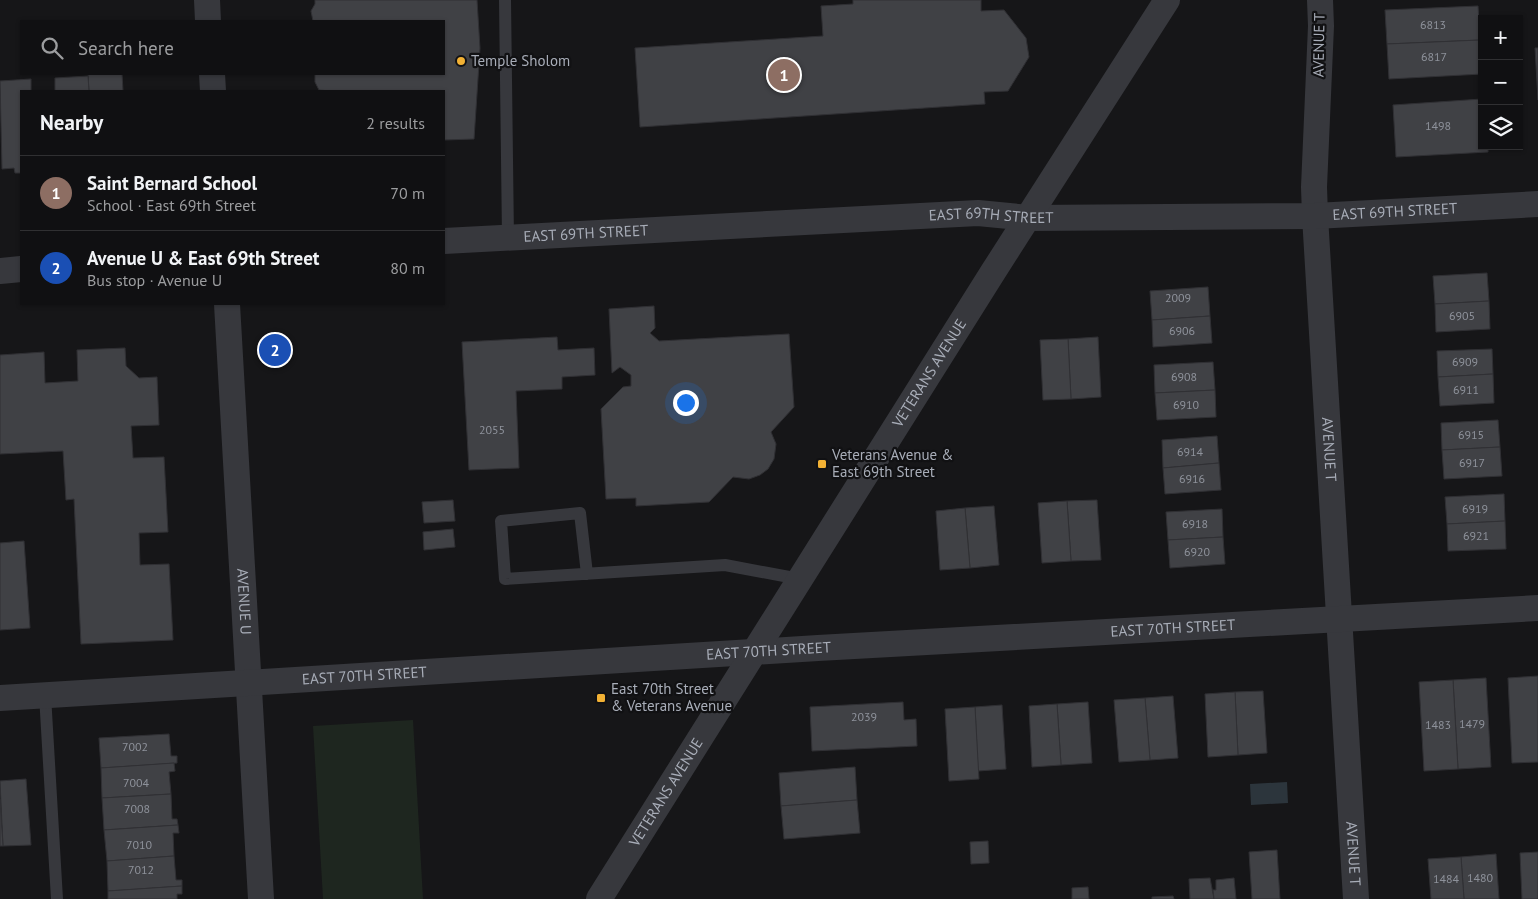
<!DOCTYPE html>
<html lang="en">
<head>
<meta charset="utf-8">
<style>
	body { margin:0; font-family:"PT Sans",sans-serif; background:#19191b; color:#f1f3f6 }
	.controls { position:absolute; right:15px; top:15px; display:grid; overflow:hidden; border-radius:0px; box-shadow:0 1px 4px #0004 }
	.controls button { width:45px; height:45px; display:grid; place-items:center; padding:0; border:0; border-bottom:1px solid #303032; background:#101012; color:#f1f3f6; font:25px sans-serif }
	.you { position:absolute; left:685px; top:402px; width:18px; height:18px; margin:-12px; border:4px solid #fff; border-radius:50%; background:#1a73e8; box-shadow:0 0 0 8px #1a73e833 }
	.badge { display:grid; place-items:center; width:32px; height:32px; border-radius:50%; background:#0f766e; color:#fff; font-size:16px; font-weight:700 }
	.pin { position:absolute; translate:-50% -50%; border:2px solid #fff; box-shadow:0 1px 5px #0006 }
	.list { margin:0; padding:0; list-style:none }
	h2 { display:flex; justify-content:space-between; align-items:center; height:65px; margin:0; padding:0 20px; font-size:21px }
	h2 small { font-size:16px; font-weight:400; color:#9c9d9f }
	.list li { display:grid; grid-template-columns:32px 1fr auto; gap:15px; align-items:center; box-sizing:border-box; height:75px; padding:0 20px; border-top:1px solid #303032 }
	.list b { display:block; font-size:19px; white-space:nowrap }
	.list p { margin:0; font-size:16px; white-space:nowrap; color:#9c9d9f }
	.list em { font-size:16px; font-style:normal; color:#9c9d9f }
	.icon { flex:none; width:28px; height:28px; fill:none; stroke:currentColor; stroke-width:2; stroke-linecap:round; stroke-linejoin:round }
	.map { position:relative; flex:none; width:1538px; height:899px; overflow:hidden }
	.search { position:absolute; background:#101012; box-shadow:0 1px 4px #0004; left:20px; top:20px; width:425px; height:55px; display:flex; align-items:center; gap:12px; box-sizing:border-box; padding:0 18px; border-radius:0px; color:#9c9d9f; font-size:19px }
	.panel { position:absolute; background:#101012; box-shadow:0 1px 4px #0004; left:20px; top:90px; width:425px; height:215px; border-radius:0px }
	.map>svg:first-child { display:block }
	.green { fill:#1e261f }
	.water { fill:#2c353c }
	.building { fill:#404145; stroke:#303034 }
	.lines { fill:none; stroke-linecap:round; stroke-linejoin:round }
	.service { stroke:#37383d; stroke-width:12 }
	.minor { stroke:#37383d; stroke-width:26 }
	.poi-dot { fill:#f2b134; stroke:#111113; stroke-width:2 }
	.labels { text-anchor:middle; stroke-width:4.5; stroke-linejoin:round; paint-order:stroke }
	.number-label { font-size:12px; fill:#8e929b }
	.street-label { font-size:15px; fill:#a8adb8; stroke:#111113 }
	.poi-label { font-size:15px; fill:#a8adb8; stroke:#111113; text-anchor:start }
</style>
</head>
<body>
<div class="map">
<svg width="1538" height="899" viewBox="0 0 1538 899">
	<rect width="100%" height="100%" fill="#161618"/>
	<!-- green -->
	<path class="green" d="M413,720L423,899H323L313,726Z"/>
	<!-- water -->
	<path class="water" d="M1287,782L1288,803L1251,805L1250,784Z"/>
	<!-- building -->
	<g class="building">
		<path d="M315,0H477L480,48L474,139L444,140V91H331L319,90L315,82V74H444V21H313L311,11L315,4Z"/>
		<path d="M853,0H981V11L1004,10L1026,38L1029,57L1008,91L984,92L985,104L640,127L635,48L823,36L821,6L853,4Z"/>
		<path d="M1478,6L1480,40L1387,44L1385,10Z"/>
		<path d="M1480,40L1482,74L1389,79L1387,44Z"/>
		<path d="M1535,48H1538V100Z"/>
		<path d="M88,74H122L123,91H89Z"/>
		<path d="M88,76L89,91H55V78Z"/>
		<path d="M31,79V91H21V173H15L14,168L2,169L0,81Z"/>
		<path d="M1482,99V146H1488V152L1396,157L1393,105Z"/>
		<path d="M1487,273L1489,301L1435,304L1433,276Z"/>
		<path d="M1208,287L1210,316L1152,320L1150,291Z"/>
		<path d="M1489,301L1490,329L1436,332L1435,304Z"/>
		<path d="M654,306L655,328L650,333L659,341L789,334L794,407L771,432L776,444L774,459L768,469L760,475L749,479L733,477L709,502L636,506V498L606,499L601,409L623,387L631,386V375L620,367L612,373L609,309Z"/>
		<path d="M1210,316L1212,343L1153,347L1152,320Z"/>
		<path d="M557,337L558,350L594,348L595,375L562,377V389L516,391L519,468L469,470L462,342Z"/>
		<path d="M1098,337L1101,397L1071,399L1068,339Z"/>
		<path d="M1068,339L1071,399L1043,400L1040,340Z"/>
		<path d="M125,348L126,366L139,378L157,377L159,425L131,426L133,458L164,457L168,532L139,533L140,565L169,564L173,640L81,644L74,499L66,500L63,451L0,454V355L44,352L45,383L78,381L77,350Z"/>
		<path d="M1492,349L1493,374L1438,377L1437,351Z"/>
		<path d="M1213,362L1215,390L1155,393L1154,365Z"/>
		<path d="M1493,374L1494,403L1440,406L1438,377Z"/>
		<path d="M1215,390L1216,417L1157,420L1155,393Z"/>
		<path d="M1498,420L1500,447L1442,450L1441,423Z"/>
		<path d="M1217,436L1219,463L1163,468L1162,440Z"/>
		<path d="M1500,447L1502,476L1444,479L1442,450Z"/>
		<path d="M1219,463L1221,490L1165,494L1163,468Z"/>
		<path d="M1504,494L1505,521L1447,524L1445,497Z"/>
		<path d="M453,500L455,521L424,523L422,502Z"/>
		<path d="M1097,500L1101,560L1071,561L1067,501Z"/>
		<path d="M1067,501L1071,561L1042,563L1038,503Z"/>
		<path d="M994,506L999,565L970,568L965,508Z"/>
		<path d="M965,508L970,568L940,570L936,511Z"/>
		<path d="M1222,509L1223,537L1168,540L1166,512Z"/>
		<path d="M1505,521L1506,549L1448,551L1447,524Z"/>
		<path d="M453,529L455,547L424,550L423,532Z"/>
		<path d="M1223,537L1225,564L1170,568L1168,540Z"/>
		<path d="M24,541L30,628L0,630V543Z"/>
		<path d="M1538,676V762L1512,763L1508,678Z"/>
		<path d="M1486,678L1491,767L1458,769L1453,680Z"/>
		<path d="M1453,680L1458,769L1424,771L1419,682Z"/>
		<path d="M1263,691L1267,753L1238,755L1235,692Z"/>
		<path d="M1235,692L1238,755L1208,757L1205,694Z"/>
		<path d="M1173,696L1178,758L1150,760L1145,698Z"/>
		<path d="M1145,698L1150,760L1119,762L1114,700Z"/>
		<path d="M903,702L904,720L916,719L917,746L812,751L810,707Z"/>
		<path d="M1088,702L1092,763L1061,765L1057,704Z"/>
		<path d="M1057,704L1061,765L1032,767L1029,706Z"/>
		<path d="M1002,705L1006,769L978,771L975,707Z"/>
		<path d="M975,707L979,779L949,781L945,709Z"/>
		<path d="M169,734L171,756H177V763L101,768L99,738Z"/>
		<path d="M174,763L175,771L169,772L171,794L102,798L101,768Z"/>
		<path d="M855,767L857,800L781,806L779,773Z"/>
		<path d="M26,779L31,845L3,846L0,781Z"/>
		<path d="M171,794L172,819H177L178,825L104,830L102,798Z"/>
		<path d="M0,799L3,846H0Z"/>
		<path d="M857,800L860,833L784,839L781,806Z"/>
		<path d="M178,825L179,833H173L174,856L107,861L104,830Z"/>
		<path d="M988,841L989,863L971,864L970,842Z"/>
		<path d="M1277,850L1280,899H1252L1249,852Z"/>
		<path d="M1538,852V899H1522L1520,853Z"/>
		<path d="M1496,854L1499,899H1464L1461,857Z"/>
		<path d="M174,856L176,880H182V886L108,891L107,861Z"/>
		<path d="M1461,857L1464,899H1431L1428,859Z"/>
		<path d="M1210,878L1214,899H1190L1189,879Z"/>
		<path d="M1234,878L1236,899H1214L1213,890H1216V880Z"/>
		<path d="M182,886V894H177V899H108V891Z"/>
		<path d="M1088,887L1089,899H1072V888Z"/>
		<path d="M1173,896L1174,899H1152V897Z"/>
	</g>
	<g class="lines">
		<!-- service -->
		<g class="service">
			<path d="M505,0L508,238"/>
			<path d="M587,574L580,513L501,521L505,579L725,565L800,579"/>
			<path d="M45,695L57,899"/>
		</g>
		<!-- minor -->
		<g class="minor">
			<path d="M207,0L208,21"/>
			<path id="s1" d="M1320,0L1321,26L1314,187L1315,216L1356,899"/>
			<path d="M212,74L213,91"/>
			<path id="s2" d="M444,241L978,213L1029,218L1315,216L1538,204"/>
			<path d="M0,271L21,269"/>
			<path id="s3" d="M227,304L261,899"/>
			<path id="s4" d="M0,698L818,648L1538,608"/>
			<path id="s5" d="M599,899L993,272L1167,0"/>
		</g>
	</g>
	<!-- markers -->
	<g class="poi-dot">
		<circle cx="461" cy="61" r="5"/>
		<rect x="817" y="459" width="10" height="10" rx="2.5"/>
		<rect x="596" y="693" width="10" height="10" rx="2.5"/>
	</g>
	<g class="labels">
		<!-- number labels -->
		<g class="number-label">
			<text x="1433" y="29">6813</text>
			<text x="1434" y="61">6817</text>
			<text x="1438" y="130">1498</text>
			<text x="1178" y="302">2009</text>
			<text x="1462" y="320">6905</text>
			<text x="1182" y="335">6906</text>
			<text x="1465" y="366">6909</text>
			<text x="1184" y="381">6908</text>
			<text x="1466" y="394">6911</text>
			<text x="1186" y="409">6910</text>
			<text x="492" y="434">2055</text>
			<text x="1471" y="439">6915</text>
			<text x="1190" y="456">6914</text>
			<text x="1472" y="467">6917</text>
			<text x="1192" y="483">6916</text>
			<text x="1475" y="513">6919</text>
			<text x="1195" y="528">6918</text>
			<text x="1476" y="540">6921</text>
			<text x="1197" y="556">6920</text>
			<text x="864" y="721">2039</text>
			<text x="1472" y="728">1479</text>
			<text x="1438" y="729">1483</text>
			<text x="135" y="751">7002</text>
			<text x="136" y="787">7004</text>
			<text x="137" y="813">7008</text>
			<text x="139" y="849">7010</text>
			<text x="141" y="874">7012</text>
			<text x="1480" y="882">1480</text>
			<text x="1446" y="883">1484</text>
		</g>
		<!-- street labels -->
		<g class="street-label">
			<text transform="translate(1319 45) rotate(-89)" y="5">AVENUE T</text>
			<text dy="5" stroke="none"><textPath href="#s2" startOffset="952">EAST 69TH STREET</textPath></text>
			<text dy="5" stroke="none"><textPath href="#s2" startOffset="548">EAST 69TH STREET</textPath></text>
			<text dy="5" stroke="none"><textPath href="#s2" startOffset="142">EAST 69TH STREET</textPath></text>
			<text dy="5" stroke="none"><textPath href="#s5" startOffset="621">VETERANS AVENUE</textPath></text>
			<text dy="5" stroke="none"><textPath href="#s1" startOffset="450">AVENUE T</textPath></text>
			<text dy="5" stroke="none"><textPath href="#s3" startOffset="298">AVENUE U</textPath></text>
			<text dy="5" stroke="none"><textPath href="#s4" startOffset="1175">EAST 70TH STREET</textPath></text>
			<text dy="5" stroke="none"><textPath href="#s4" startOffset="770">EAST 70TH STREET</textPath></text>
			<text dy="5" stroke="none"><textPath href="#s4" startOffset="365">EAST 70TH STREET</textPath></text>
			<text dy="5" stroke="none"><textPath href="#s5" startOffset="126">VETERANS AVENUE</textPath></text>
			<text dy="5" stroke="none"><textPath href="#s1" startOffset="855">AVENUE T</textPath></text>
		</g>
		<!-- poi labels -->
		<g class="poi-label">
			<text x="471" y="66">Temple Sholom</text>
			<text x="832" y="460">Veterans Avenue &amp;<tspan x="832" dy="17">East 69th Street</tspan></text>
			<text x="611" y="694">East 70th Street<tspan x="611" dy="17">&amp; Veterans Avenue</tspan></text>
		</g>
	</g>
</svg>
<div class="controls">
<button>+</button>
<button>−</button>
<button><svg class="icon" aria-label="layers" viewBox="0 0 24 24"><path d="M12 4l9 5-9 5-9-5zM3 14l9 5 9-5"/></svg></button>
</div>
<div class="you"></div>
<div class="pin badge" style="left:784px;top:75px;background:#8d6e63">1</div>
<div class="pin badge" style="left:275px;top:350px;background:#1a4fb4">2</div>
<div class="search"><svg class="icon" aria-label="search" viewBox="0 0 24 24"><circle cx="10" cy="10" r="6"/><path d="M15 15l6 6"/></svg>Search here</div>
<section class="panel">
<h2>Nearby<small>2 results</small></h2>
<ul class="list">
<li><span class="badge" style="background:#8d6e63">1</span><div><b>Saint Bernard School</b><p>School · East 69th Street</p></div><em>70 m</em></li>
<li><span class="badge" style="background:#1a4fb4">2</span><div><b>Avenue U &amp; East 69th Street</b><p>Bus stop · Avenue U</p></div><em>80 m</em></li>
</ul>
</section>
</div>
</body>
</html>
